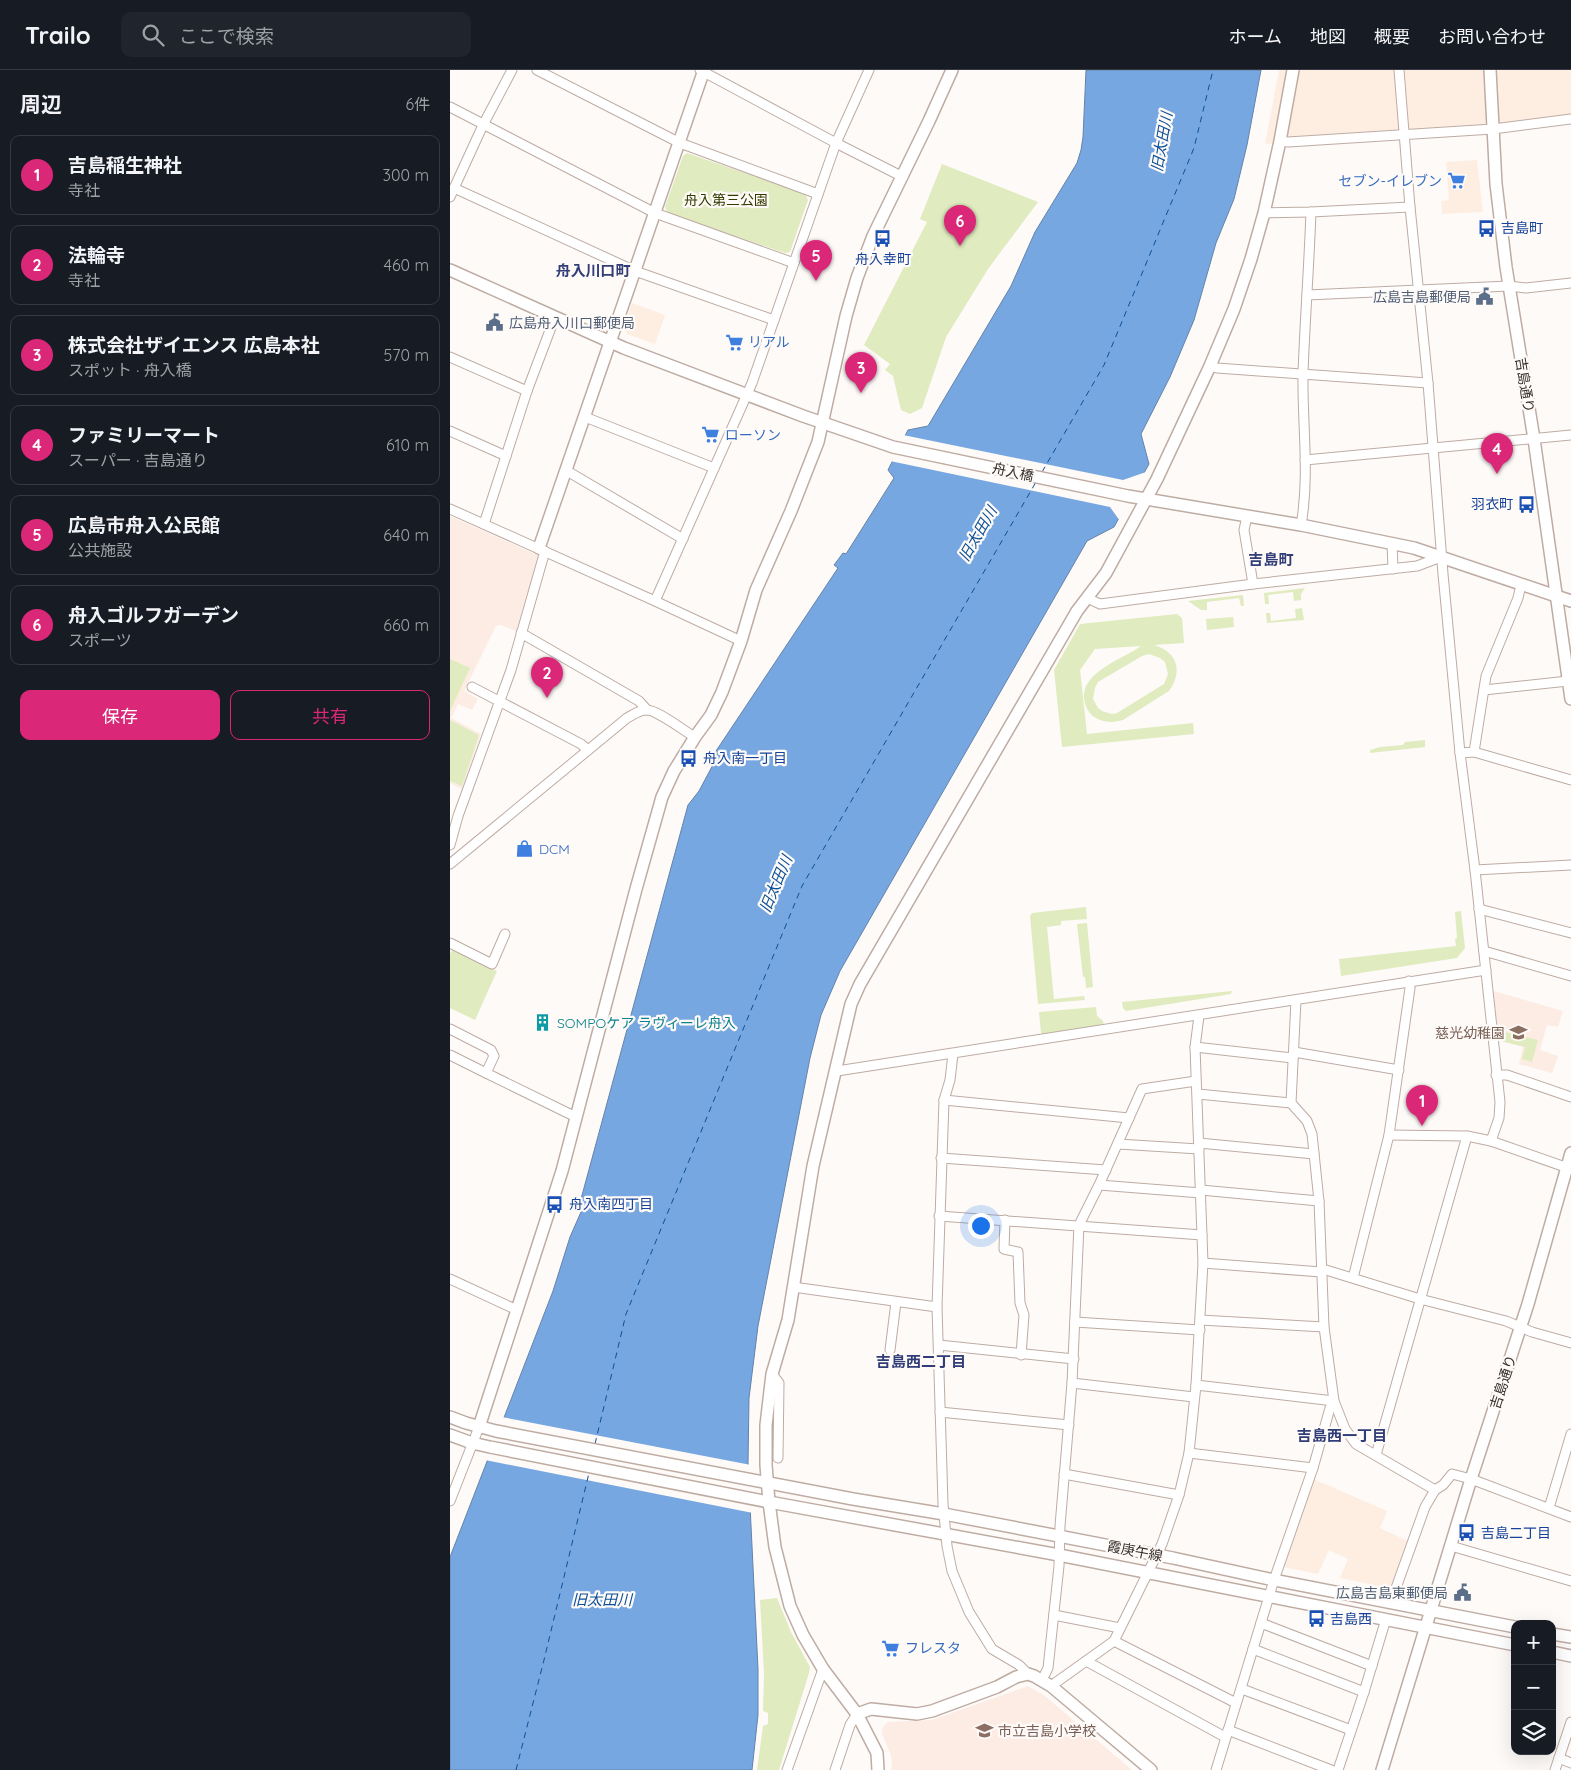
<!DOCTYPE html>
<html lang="ja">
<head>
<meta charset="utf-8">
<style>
	body { margin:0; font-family:Quicksand,"Noto Sans JP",sans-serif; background:#20242c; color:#f1f3f6 }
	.controls { position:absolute; right:15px; bottom:15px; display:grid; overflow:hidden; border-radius:10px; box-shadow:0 5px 20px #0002 }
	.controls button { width:45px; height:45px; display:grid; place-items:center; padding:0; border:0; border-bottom:1px solid #363941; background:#171b24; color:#f1f3f6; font:25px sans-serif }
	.you { position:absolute; left:530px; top:1155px; width:18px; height:18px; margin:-12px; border:4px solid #fff; border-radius:50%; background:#1a73e8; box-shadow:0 0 0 8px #1a73e833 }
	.badge { display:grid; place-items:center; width:32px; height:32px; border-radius:50%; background:#db2777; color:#fff; font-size:16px; font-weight:700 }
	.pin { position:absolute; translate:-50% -41px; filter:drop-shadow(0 1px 2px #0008) }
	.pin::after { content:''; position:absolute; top:26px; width:18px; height:15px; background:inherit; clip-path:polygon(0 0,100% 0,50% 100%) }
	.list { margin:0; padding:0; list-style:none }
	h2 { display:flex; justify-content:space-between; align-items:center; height:65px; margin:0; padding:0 20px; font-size:21px }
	h2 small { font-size:16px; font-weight:400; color:#9ea1a6 }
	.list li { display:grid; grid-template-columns:32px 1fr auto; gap:15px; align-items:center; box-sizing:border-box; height:80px; margin:0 10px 10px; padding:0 10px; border:1px solid #363941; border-radius:10px }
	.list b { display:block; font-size:19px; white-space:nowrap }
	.list p { margin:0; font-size:16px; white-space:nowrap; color:#9ea1a6 }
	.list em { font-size:16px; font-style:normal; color:#9ea1a6 }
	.actions { display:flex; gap:10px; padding:15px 20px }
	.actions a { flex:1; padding:11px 0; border:1px solid #db2777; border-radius:10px; text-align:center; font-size:18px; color:#db2777 }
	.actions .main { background:#db2777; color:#fff }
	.icon { flex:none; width:28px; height:28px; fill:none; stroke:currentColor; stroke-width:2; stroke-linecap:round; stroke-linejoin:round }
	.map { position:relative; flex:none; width:1121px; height:1700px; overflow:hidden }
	header { display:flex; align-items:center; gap:30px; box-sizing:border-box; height:70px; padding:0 25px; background:#171b24; border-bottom:1px solid #363941 }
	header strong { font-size:24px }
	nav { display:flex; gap:28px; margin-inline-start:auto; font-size:18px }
	.search { width:350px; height:45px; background:#20242c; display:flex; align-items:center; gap:12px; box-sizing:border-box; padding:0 18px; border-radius:10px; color:#9ea1a6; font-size:19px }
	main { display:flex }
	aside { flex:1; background:#171b24 }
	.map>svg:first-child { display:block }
	.commercial { fill:#feeee1 }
	.built { fill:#fcece4 }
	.green { fill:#e0ebbf; fill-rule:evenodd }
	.water { fill:#77a7e1; stroke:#6483aa }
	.pier { fill:#fefaf8 }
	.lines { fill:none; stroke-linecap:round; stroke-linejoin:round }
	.ferry { stroke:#0c5096; stroke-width:1; stroke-dasharray:6 5; stroke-linecap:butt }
	.street-casing { stroke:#beaca3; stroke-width:11 }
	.secondary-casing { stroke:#beaca3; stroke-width:14 }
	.street { stroke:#fff; stroke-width:9 }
	.secondary { stroke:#fff; stroke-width:11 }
	.labels { text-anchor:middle; stroke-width:4.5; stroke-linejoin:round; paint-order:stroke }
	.shop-label { font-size:14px; fill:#366cbe; stroke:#fefaf8; text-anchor:start }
	.park-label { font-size:14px; fill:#323b00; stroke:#fefaf8 }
	.transit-label { font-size:14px; fill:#164399; stroke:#fefaf8; text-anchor:start }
	.service-label { font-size:14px; fill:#4e5e75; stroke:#fefaf8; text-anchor:end }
	.street-label { font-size:14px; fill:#362f2b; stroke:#fefaf8 }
	.culture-label { font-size:14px; fill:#0d838f; stroke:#fefaf8; text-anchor:start }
	.education-label { font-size:14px; fill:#785e54; stroke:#fefaf8; text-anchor:end }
	.water-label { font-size:15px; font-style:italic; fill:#0c5096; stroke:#fefaf8 }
	.neighbourhood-label { font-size:15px; font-weight:bold; fill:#313d77; stroke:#fefaf8 }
</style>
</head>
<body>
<header>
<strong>Trailo</strong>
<div class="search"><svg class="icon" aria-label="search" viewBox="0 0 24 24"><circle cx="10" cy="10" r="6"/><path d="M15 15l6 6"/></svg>ここで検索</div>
<nav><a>ホーム</a><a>地図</a><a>概要</a><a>お問い合わせ</a></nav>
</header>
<main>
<aside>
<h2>周辺<small>6件</small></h2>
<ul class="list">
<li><span class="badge">1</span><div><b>吉島稲生神社</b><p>寺社</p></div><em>300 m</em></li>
<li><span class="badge">2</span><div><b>法輪寺</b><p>寺社</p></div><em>460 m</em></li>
<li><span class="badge">3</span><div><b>株式会社ザイエンス 広島本社</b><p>スポット · 舟入橋</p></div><em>570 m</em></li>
<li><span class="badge">4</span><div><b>ファミリーマート</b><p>スーパー · 吉島通り</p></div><em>610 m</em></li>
<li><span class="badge">5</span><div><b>広島市舟入公民館</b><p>公共施設</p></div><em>640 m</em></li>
<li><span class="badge">6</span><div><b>舟入ゴルフガーデン</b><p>スポーツ</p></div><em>660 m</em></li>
</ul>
<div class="actions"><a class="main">保存</a><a>共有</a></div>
</aside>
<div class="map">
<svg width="1121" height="1700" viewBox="0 0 1121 1700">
	<rect width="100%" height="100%" fill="#fefaf8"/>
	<!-- commercial -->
	<g class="commercial">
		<path d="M829,0H1121V51L1043,59L815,74Z"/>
		<path d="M1027,90L1033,142L992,144L991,131L999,130L996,92Z"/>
		<path d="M182,233L215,245L205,274L177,264L174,257Z"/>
		<path d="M861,1408L937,1441L930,1458L960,1472L943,1519L890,1508L898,1489L879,1480L868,1504L833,1497Z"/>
	</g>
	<!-- built -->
	<g class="built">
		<path d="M0,446L87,485L89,489L66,561L51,555L46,556L14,621L28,629L22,640L8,634L1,648L31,664L12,719L0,713Z"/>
		<path d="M1040,920L1113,941L1108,957L1097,955L1090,980L1108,986L1102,1003L1069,994L1073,977L1043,969Z"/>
		<path d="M578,1616L595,1626L682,1700H441L442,1695L441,1685L432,1664L433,1657L438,1652L482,1650Z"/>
	</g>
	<!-- green -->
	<g class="green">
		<path d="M237,83L355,124L358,130L340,182L335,183L218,143L215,137L233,86Z"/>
		<path d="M492,94L588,132L538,199L496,267L472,338L460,344L451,340L443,306L435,300L440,294L414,275L477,152L470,149Z"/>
		<path d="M855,518L851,524V530L844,531L843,522L818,525L819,534H815L814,523Z"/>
		<path d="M793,525L794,536H791L789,528L757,532V540H751L738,531Z"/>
		<path d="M852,538L854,550L817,553L816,543H820L821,551L846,548L845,539Z"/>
		<path d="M727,544L732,548L734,573L704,575C728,582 733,602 719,621L673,650C662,653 652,653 643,646C638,642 635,636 634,629C631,602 673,589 691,576L645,579L630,600L637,664L743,653L744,664L612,677L604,600L630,554ZM699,584L710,588L715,592L718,604L714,614L667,643L662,644L652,641L648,638L643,629L645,618L648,612L692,586Z"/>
		<path d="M783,547L784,557L757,560L756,549Z"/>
		<path d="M0,589L20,598L0,641Z"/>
		<path d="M0,650L29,665L12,716L0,711Z"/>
		<path d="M975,670V677L920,683V680L930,677L953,675L955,672Z"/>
		<path d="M636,837L637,849L611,851V855L597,857L604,929L634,926L635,930L588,934L580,846L582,843Z"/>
		<path d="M1011,841L1015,878L1007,888L891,906L889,889L1006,876L1005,869L1007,868L1005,842Z"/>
		<path d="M637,853L643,917L636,918L635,907H633L627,854Z"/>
		<path d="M2,880L47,901L25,950L0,938V884Z"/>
		<path d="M782,921L781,924L676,941L673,938L672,932Z"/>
		<path d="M646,937L647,946L653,951L654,955L594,965L591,963L589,942Z"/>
		<path d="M1051,961L1088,970L1082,992L1072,989L1075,977L1048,970Z"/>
		<path d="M327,1528L341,1562L360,1597L359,1603L329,1700H307L313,1656L318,1654V1643L313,1641L314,1604L310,1530Z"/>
	</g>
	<!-- water -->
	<path class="water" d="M636,0H811L797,75L784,129L766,173L744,250L720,307L691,364L699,394L664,457L637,471L390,901L371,945L360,988L308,1256L299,1328L298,1394L308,1599V1645L302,1700H0V1487L103,1221L120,1167L131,1142L128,1140L238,735L249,721L266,689L262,687L388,498L384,495L393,483L396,484L444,408L438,400L458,360L478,356L561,216L585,162L627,93L631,80L633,67Z"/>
	<!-- pier -->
	<g class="pier">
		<path d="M453,365L673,410L696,402L670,451L660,437L440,391Z"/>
		<path d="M52,1347L301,1395L303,1443L35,1390Z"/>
	</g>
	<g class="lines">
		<!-- ferry -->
		<g class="ferry">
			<path d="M592,402L654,295L744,78L763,0"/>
			<path d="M145,1374L176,1244L352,816L586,412"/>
			<path d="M66,1700L94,1590L139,1403"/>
		</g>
		<defs>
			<g id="street">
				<path d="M87,0L230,73L368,124"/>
				<path d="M250,0L386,73L453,107"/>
				<path d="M949,0L960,137L978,313L993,504L1010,683L1025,800L1050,1032L1049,1048L1041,1071"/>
				<path d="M0,37L205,143L344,193"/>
				<path d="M830,71L838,72L1043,59L1121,49"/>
				<path d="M4,118L185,201L324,250"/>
				<path d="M0,127L33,55L62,0"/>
				<path d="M814,143L861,142L960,137"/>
				<path d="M857,225L1059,216L1076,218L1121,213"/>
				<path d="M0,287L77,321"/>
				<path d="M760,296L767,298L978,313"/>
				<path d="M135,347L264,398"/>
				<path d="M0,361L56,386"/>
				<path d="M855,390L1121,365"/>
				<path d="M117,401L233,469"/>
				<path d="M0,439L205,531L291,571"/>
				<path d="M797,446L794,460L803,514"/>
				<path d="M34,454L77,321L105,247"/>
				<path d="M851,455C860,405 852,353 853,303C855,249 859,196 861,142"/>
				<path d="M942,473L943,499"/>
				<path d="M637,528L650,534L803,514L967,496L991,487"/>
				<path d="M205,531L302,313L386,73L419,0"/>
				<path d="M71,563L189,631L197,640"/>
				<path d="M22,617L131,674L138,680"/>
				<path d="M1034,620L1118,611"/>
				<path d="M1024,682L1121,710"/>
				<path d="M1010,683L1024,682L1036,606L1068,528L1071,515"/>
				<path d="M0,775L8,746L61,600L95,481"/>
				<path d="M0,794L177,648C183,645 189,640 196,640C206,639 234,661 245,667"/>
				<path d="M1025,800L1121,795"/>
				<path d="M1029,839L1121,863"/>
				<path d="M0,873L42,894L55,864"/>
				<path d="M1034,881L1121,906"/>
				<path d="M846,930L841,1033L857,1051L862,1064L869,1131L874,1257L884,1331L895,1359L906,1374L985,1420"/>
				<path d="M0,959L41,980L44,986L36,1003L126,1047"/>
				<path d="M745,977L843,988"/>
				<path d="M844,982L949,1000"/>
				<path d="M503,984L500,1010L494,1030L487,1237L493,1434L497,1476L502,1501L519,1542L542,1579L569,1595L578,1604"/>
				<path d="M0,985L36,1003"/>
				<path d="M387,1001L1036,900"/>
				<path d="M1046,1005H1057L1121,1027"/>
				<path d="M748,1024L841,1033"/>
				<path d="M494,1030L679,1048"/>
				<path d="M939,1065L1017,1066L1041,1071L1121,1099"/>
				<path d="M749,1073L864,1084"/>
				<path d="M668,1074L749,1079"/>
				<path d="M491,1088L656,1100"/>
				<path d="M649,1115L751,1123"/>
				<path d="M751,1120L869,1131"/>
				<path d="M489,1146L752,1165"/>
				<path d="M555,1150L554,1179L568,1182L570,1233L574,1245L571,1285"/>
				<path d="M753,1193L871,1202L876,1200L970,1229L1056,1251L1082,1262L1121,1273"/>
				<path d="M903,1208L939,1065L960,918L959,911"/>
				<path d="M0,1209L67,1240"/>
				<path d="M343,1217L487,1237"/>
				<path d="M750,1250L874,1257"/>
				<path d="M625,1252L750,1260"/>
				<path d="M489,1275L624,1289"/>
				<path d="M440,1280L446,1232"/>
				<path d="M322,1304L329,1313L328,1388"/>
				<path d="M622,1313L744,1327"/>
				<path d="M746,1315L884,1331L880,1338L863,1398L824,1510L766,1700"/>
				<path d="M490,1342L619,1355"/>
				<path d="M739,1383L863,1398"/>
				<path d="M926,1385L1017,1066"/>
				<path d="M614,1404L729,1425"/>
				<path d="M0,1431L29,1357"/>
				<path d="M1099,1438L1121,1364"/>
				<path d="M1001,1476L1121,1511"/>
				<path d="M941,1532L975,1437L985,1420L993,1415L1002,1404L1021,1409L1121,1447"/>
				<path d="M604,1545L670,1558"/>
				<path d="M811,1553L922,1596"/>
				<path d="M664,1571L786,1633"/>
				<path d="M803,1579L914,1622"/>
				<path d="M636,1591L775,1667"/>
				<path d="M592,1610L598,1598L609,1496L610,1456L622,1313L629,1155L649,1115L692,1019L746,1011"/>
				<path d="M601,1616L664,1571L712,1474L729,1425L739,1383L746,1315L753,1193L745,977L749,946"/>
				<path d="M792,1619L901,1660"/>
				<path d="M778,1660L881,1700"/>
				<path d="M1109,1688L1121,1693"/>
				<path d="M337,1700L373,1599"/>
				<path d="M385,1700L400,1655L407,1644"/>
				<path d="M888,1700L914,1622L936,1549"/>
				<path d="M1105,1700L1121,1652"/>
			</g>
			<g id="secondary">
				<path d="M1040,0L1046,114L1056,197L1084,369L1121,629"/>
				<path d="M0,200L174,278L353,346L443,377L678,426L851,455L964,478L1121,531"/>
				<path d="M89,478L254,0"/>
				<path d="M0,1347L16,1353L46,1361L403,1429L494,1444L723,1488L824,1510L1065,1557"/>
				<path d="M29,1357L112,1101L186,819L212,727L224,701L245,667L261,645L272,622L291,571L306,520L341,441L368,372L396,246L407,208L423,166L479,51L502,0"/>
				<path d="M0,1365L22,1373L40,1377L319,1432L609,1485L1065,1575"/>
				<path d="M1102,1564L1121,1567"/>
				<path d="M1102,1582L1121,1586"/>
				<path d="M407,1644L421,1639L467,1644L482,1641L547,1617L566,1607L578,1604L584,1606L601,1616L701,1700"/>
				<path d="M428,1700L427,1683L407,1644L373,1599L353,1565L340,1536L325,1477L319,1432L316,1395V1355L322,1304L338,1250L363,1096L401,934L410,914L627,541L656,503L707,409L760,296L784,239L801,189L814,143L830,71L843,0"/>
				<path d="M932,1700L1021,1409L1078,1234L1121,1083"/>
			</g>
		</defs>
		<!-- street casing -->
		<use href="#street" class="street-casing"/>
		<!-- secondary casing -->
		<use href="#secondary" class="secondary-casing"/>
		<!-- street -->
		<use href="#street" class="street"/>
		<!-- secondary -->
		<use href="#secondary" class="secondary"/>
	</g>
	<!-- icons -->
	<defs>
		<symbol id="supermarket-bare" viewBox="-9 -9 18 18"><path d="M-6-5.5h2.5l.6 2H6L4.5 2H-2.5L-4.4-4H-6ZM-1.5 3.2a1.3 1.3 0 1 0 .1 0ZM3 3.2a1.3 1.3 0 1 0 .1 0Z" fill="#3f7fe0" stroke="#fefaf8" stroke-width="2.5" paint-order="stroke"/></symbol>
		<symbol id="bus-bare" viewBox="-9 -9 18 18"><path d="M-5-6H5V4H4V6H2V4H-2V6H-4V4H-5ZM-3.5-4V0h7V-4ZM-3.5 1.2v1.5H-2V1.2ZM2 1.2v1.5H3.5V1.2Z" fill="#1a4fb4" stroke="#fefaf8" stroke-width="2.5" paint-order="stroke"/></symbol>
		<symbol id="civic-bare" viewBox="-9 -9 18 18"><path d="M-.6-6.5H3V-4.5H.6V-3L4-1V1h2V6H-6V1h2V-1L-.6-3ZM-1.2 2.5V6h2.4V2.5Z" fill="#5c6f8a" stroke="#fefaf8" stroke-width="2.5" paint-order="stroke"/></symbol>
		<symbol id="shop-bare" viewBox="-9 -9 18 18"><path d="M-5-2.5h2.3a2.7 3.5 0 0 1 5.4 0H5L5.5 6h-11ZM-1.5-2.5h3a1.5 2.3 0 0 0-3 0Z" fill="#3f7fe0" stroke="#fefaf8" stroke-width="2.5" paint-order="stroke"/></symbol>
		<symbol id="building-bare" viewBox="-9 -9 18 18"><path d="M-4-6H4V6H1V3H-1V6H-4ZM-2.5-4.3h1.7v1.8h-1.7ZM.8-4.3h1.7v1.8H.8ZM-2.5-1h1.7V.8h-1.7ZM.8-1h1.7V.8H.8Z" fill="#0f9aa8" stroke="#fefaf8" stroke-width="2.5" paint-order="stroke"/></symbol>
		<symbol id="school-bare" viewBox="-9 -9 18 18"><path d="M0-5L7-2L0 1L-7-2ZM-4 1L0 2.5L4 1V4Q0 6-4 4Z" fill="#8d6e63" stroke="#fefaf8" stroke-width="2.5" paint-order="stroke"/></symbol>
	</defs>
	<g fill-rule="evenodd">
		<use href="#supermarket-bare" x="994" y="98" width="25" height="25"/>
		<use href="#bus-bare" x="1024" y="146" width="25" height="25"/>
		<use href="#bus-bare" x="420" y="156" width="25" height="25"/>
		<use href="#civic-bare" x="1022" y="214" width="25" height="25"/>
		<use href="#civic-bare" x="32" y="240" width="25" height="25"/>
		<use href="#supermarket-bare" x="272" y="260" width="25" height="25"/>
		<use href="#supermarket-bare" x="248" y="352" width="25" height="25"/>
		<use href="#bus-bare" x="1064" y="422" width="25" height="25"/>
		<use href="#bus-bare" x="226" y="676" width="25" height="25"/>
		<use href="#shop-bare" x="62" y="766" width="25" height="25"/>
		<use href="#building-bare" x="80" y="940" width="25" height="25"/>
		<use href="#school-bare" x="1056" y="950" width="25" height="25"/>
		<use href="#bus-bare" x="92" y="1122" width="25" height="25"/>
		<use href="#bus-bare" x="1004" y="1450" width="25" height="25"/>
		<use href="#civic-bare" x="1000" y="1510" width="25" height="25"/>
		<use href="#bus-bare" x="854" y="1536" width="25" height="25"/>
		<use href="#supermarket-bare" x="428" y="1566" width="25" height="25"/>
		<use href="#school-bare" x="522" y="1648" width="25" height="25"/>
	</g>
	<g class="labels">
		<!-- shop labels -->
		<g class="shop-label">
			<text x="992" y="116" text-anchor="end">セブン-イレブン</text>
			<text x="298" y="277">リアル</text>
			<text x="275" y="370">ローソン</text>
			<text x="89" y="784">DCM</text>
			<text x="455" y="1583">フレスタ</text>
		</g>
		<!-- park labels -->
		<g class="park-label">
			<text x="276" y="135">舟入第三公園</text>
		</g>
		<!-- transit labels -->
		<g class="transit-label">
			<text x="1051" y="163">吉島町</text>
			<text x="433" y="194" text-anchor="middle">舟入幸町</text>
			<text x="1063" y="439" text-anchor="end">羽衣町</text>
			<text x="253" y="693">舟入南一丁目</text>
			<text x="119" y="1139">舟入南四丁目</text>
			<text x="1031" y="1468">吉島二丁目</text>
			<text x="880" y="1554">吉島西</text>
		</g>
		<!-- service labels -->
		<g class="service-label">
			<text x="1021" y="232">広島吉島郵便局</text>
			<text x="59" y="258" text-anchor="start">広島舟入川口郵便局</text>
			<text x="998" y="1528">広島吉島東郵便局</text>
		</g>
		<!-- street labels -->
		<g class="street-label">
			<text transform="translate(1075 315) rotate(81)" y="5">吉島通り</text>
			<text transform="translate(563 402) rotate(12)" y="5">舟入橋</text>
			<text transform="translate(1053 1312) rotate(-72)" y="5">吉島通り</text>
			<text transform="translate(685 1481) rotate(11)" y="5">霞庚午線</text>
		</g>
		<!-- culture labels -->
		<g class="culture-label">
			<text x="107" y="958">SOMPOケア ラヴィーレ舟入</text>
		</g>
		<!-- education labels -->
		<g class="education-label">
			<text x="1055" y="968">慈光幼稚園</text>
			<text x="548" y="1666" text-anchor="start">市立吉島小学校</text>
		</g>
		<!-- water labels -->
		<g class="water-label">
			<text transform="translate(712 72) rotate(-80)" y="5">旧太田川</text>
			<text transform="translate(528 464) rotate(-60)" y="5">旧太田川</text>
			<text transform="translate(326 814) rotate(-67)" y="5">旧太田川</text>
			<text x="152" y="1535">旧太田川</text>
		</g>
		<!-- neighbourhood labels -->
		<g class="neighbourhood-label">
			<text x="143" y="206">舟入川口町</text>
			<text x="821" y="495">吉島町</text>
			<text x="471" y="1297">吉島西二丁目</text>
			<text x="892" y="1371">吉島西一丁目</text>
		</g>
	</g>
</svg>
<div class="controls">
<button>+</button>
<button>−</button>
<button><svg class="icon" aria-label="layers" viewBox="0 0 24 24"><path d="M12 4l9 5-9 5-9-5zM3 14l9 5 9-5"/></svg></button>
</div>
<div class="you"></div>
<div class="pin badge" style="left:972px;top:1056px">1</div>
<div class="pin badge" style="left:97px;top:628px">2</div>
<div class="pin badge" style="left:411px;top:323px">3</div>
<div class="pin badge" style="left:1047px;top:404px">4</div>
<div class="pin badge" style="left:366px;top:211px">5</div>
<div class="pin badge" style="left:510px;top:176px">6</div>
</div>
</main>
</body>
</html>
